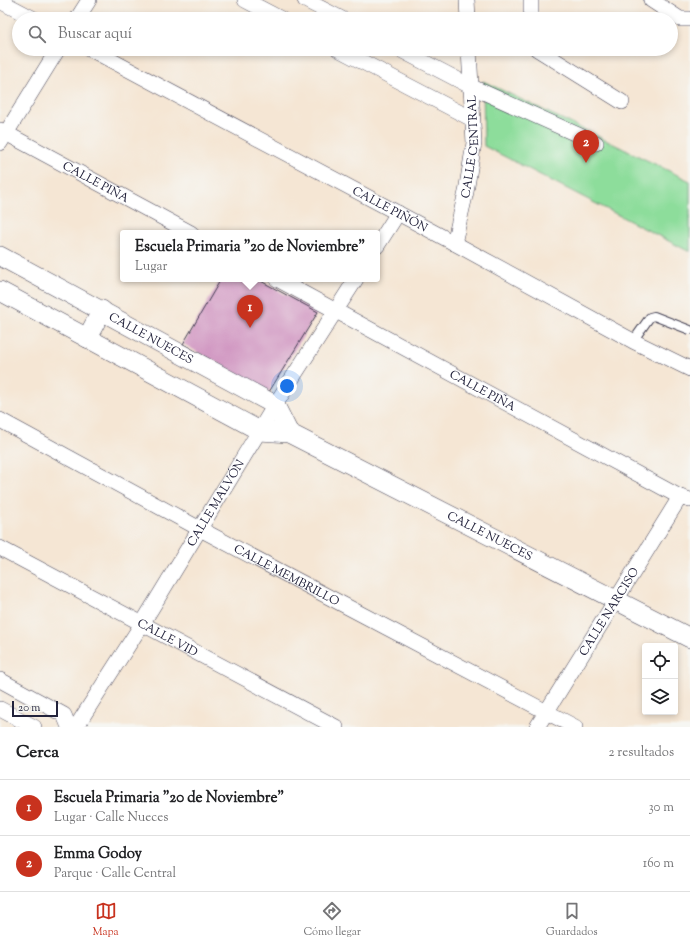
<!DOCTYPE html>
<html lang="es">
<head>
<meta charset="utf-8">
<style>
	body { margin:0; font-family:"Sorts Mill Goudy",serif; background:#f2f2f2; color:#202124 }
	.controls { position:absolute; right:12px; bottom:12px; display:grid; overflow:hidden; border-radius:4px; box-shadow:0 2px 6px #0003 }
	.controls button { width:36px; height:36px; display:grid; place-items:center; padding:0; border:0; border-bottom:1px solid #e0e0e0; background:#fff; color:#202124; font:20px sans-serif }
	.scale { position:absolute; left:12px; bottom:10px; width:46px; box-sizing:border-box; padding-left:4px; border:2px solid #22223b; border-top:0; font-size:11px; line-height:14px; white-space:nowrap; color:#22223b; -webkit-text-stroke:3px #f6f6f2; paint-order:stroke }
	.you { position:absolute; left:287px; top:386px; width:14px; height:14px; margin:-10px; border:3px solid #fff; border-radius:50%; background:#1a73e8; box-shadow:0 0 0 6px #1a73e833 }
	.badge { display:grid; place-items:center; width:26px; height:26px; border-radius:50%; background:#c8321e; color:#fff; font-size:13px; font-weight:700 }
	.pin { position:absolute; translate:-50% -33px; filter:drop-shadow(0 1px 2px #0008) }
	.pin::after { content:''; position:absolute; top:21px; width:14px; height:12px; background:inherit; clip-path:polygon(0 0,100% 0,50% 100%) }
	.popup { position:absolute; left:120px; top:230px; width:260px; height:52px; box-sizing:border-box; display:grid; place-content:center; border-radius:4px; background:#fff; filter:drop-shadow(0 1px 3px #0005); font-size:13px; white-space:nowrap; color:#757577 }
	.popup b { font-size:15px; color:#202124 }
	.popup::after { content:''; position:absolute; left:50%; top:100%; margin-left:-8px; border:8px solid transparent; border-top-color:#fff }
	.list { margin:0; padding:0; list-style:none }
	h2 { display:flex; justify-content:space-between; align-items:center; height:52px; margin:0; padding:0 16px; font-size:17px }
	h2 small { font-size:13px; font-weight:400; color:#757577 }
	.list li { display:grid; grid-template-columns:26px 1fr auto; gap:12px; align-items:center; box-sizing:border-box; height:56px; padding:0 16px; border-top:1px solid #e0e0e0 }
	.list b { display:block; font-size:15px; white-space:nowrap }
	.list p { margin:0; font-size:13px; white-space:nowrap; color:#757577 }
	.list em { font-size:13px; font-style:normal; color:#757577 }
	.icon { flex:none; width:22px; height:22px; fill:none; stroke:currentColor; stroke-width:2; stroke-linecap:round; stroke-linejoin:round }
	.map { position:relative; flex:none; width:690px; height:727px; overflow:hidden }
	.search { position:absolute; background:#fff; box-shadow:0 2px 6px #0003; left:12px; right:12px; top:12px; height:44px; display:flex; align-items:center; gap:10px; box-sizing:border-box; padding:0 14px; border-radius:22px; color:#757577; font-size:15px }
	.sheet { height:164px; background:#fff }
	nav { display:flex; justify-content:space-around; align-items:center; box-sizing:border-box; height:56px; border-top:1px solid #e0e0e0; background:#fff; font-size:11px; color:#757577 }
	nav a { display:grid; justify-items:center; gap:2px }
	nav .on { color:#c8321e }
	.map>svg:first-child { display:block }
	.green { fill:#8ddd9b; stroke:#58806b }
	.building { fill:#d198c2 }
	.lines { fill:none; stroke-linecap:round; stroke-linejoin:round }
	.service-casing { stroke:#423f52; stroke-width:10 }
	.minor-casing { stroke:#423f52; stroke-width:16 }
	.tertiary-casing { stroke:#423f52; stroke-width:20 }
	.service { stroke:#fff; stroke-width:8 }
	.minor { stroke:#fff; stroke-width:15 }
	.tertiary { stroke:#fff; stroke-width:19 }
	.labels { text-anchor:middle; stroke-width:3; stroke-linejoin:round; paint-order:stroke }
	.street-label { font-size:12px; fill:#22223b; stroke:#f6f6f2 }
</style>
</head>
<body>
<div class="map">
<svg width="690" height="727" viewBox="0 0 690 727">
	<rect width="100%" height="100%" fill="#f6f6f2"/>
	<filter id="ink" filterUnits="userSpaceOnUse"><feTurbulence type="fractalNoise" baseFrequency=".025" numOctaves="2"/><feDisplacementMap in="SourceGraphic" scale="8" xChannelSelector="R" yChannelSelector="G"/><feConvolveMatrix kernelMatrix="1 2 1 2 8 2 1 2 1" color-interpolation-filters="sRGB"/></filter>
	<filter id="wash" filterUnits="userSpaceOnUse"><feTurbulence type="fractalNoise" baseFrequency=".012" numOctaves="4" result="noise"/><feDisplacementMap in="SourceGraphic" scale="16" xChannelSelector="R" yChannelSelector="G"/><feGaussianBlur stdDeviation="0.9" result="paint"/><feColorMatrix in="noise" values="0 0 0 0 0 0 0 0 0 0 0 0 0 0 0 0 0 1.4 0 .05"/><feComposite in="paint" operator="in"/></filter>
	<g filter="url(#wash)">
		<rect width="100%" height="100%" fill="#f5e6d4"/>
		<!-- green -->
		<path class="green" d="M483,81L690,181V252L484,146Z"/>
		<g id="blocks">
			<!-- building -->
			<path class="building" d="M221,279H257L318,312L269,392L183,344Z"/>
		</g>
	</g>
	<g filter="url(#ink)">
		<use href="#blocks" fill-opacity="0" stroke="#423f52" stroke-width="1"/>
		<g class="lines">
			<defs>
				<path id="service" d="M633,341L650,317L654,316L690,330"/>
				<g id="minor">
					<path d="M245,0L281,19"/>
					<path d="M305,0L342,19"/>
					<path d="M467,0L468,19"/>
					<path d="M531,0V19"/>
					<path d="M651,0L680,19H690"/>
					<path d="M0,1L34,19"/>
					<path d="M77,19L89,0"/>
					<path id="s1" d="M90,49L454,243L633,341L690,369"/>
					<path d="M338,49L472,119"/>
					<path d="M399,49L470,86L596,143"/>
					<path d="M537,49L622,102"/>
					<path id="s2" d="M0,130L191,233"/>
					<path d="M0,143L58,49"/>
					<path id="s3" d="M454,243L466,192L474,143L469,49"/>
					<path d="M377,246L398,213"/>
					<path id="s4" d="M277,279L680,497L690,500"/>
					<path id="s5" d="M0,420L200,529L575,727"/>
					<path id="s6" d="M0,548L336,727"/>
					<path d="M0,680L64,715L69,727"/>
					<path d="M0,709L34,727"/>
					<path id="s7" d="M76,727L142,624L275,405L356,279"/>
					<path id="s8" d="M537,727L680,497"/>
				</g>
				<g id="tertiary">
					<path id="s9" d="M0,256L275,405L289,433"/>
					<path id="s10" d="M0,291L260,431L289,433L690,638"/>
					<path d="M87,338L102,310"/>
				</g>
			</defs>
			<!-- service casing -->
			<use href="#service" class="service-casing"/>
			<!-- minor casing -->
			<use href="#minor" class="minor-casing"/>
			<!-- tertiary casing -->
			<use href="#tertiary" class="tertiary-casing"/>
			<!-- service -->
			<use href="#service" class="service"/>
			<!-- minor -->
			<use href="#minor" class="minor"/>
			<!-- tertiary -->
			<use href="#tertiary" class="tertiary"/>
		</g>
	</g>
	<g class="labels">
		<!-- street labels -->
		<g class="street-label">
			<text dy="4" stroke="none"><textPath href="#s3" startOffset="98">CALLE CENTRAL</textPath></text>
			<text dy="4" stroke="none"><textPath href="#s2" startOffset="109">CALLE PIÑA</textPath></text>
			<text dy="4" stroke="none"><textPath href="#s1" startOffset="340">CALLE PIÑÓN</textPath></text>
			<text dy="4" stroke="none"><textPath href="#s9" startOffset="172">CALLE NUECES</textPath></text>
			<text dy="4" stroke="none"><textPath href="#s4" startOffset="234">CALLE PIÑA</textPath></text>
			<text dy="4" stroke="none"><textPath href="#s7" startOffset="264">CALLE MALVÓN</textPath></text>
			<text dy="4" stroke="none"><textPath href="#s10" startOffset="550">CALLE NUECES</textPath></text>
			<text dy="4" stroke="none"><textPath href="#s5" startOffset="326">CALLE MEMBRILLO</textPath></text>
			<text dy="4" stroke="none"><textPath href="#s8" startOffset="136">CALLE NARCISO</textPath></text>
			<text dy="4" stroke="none"><textPath href="#s6" startOffset="190">CALLE VID</textPath></text>
		</g>
	</g>
</svg>
<div class="controls">
<button><svg class="icon" aria-label="locate" viewBox="0 0 24 24"><circle cx="12" cy="12" r="6"/><path d="M12 2v4M12 18v4M2 12h4M18 12h4"/></svg></button>
<button><svg class="icon" aria-label="layers" viewBox="0 0 24 24"><path d="M12 4l9 5-9 5-9-5zM3 14l9 5 9-5"/></svg></button>
</div>
<div class="scale">20 m</div>
<div class="you"></div>
<div class="pin badge" style="left:250px;top:328px">1</div>
<div class="popup"><b>Escuela Primaria &quot;20 de Noviembre&quot;</b>Lugar</div>
<div class="pin badge" style="left:586px;top:163px">2</div>
<div class="search"><svg class="icon" aria-label="search" viewBox="0 0 24 24"><circle cx="10" cy="10" r="6"/><path d="M15 15l6 6"/></svg>Buscar aquí</div>
</div>
<section class="sheet">
<h2>Cerca<small>2 resultados</small></h2>
<ul class="list">
<li><span class="badge">1</span><div><b>Escuela Primaria &quot;20 de Noviembre&quot;</b><p>Lugar · Calle Nueces</p></div><em>30 m</em></li>
<li><span class="badge">2</span><div><b>Emma Godoy</b><p>Parque · Calle Central</p></div><em>160 m</em></li>
</ul>
</section>
<nav>
<a class="on"><svg class="icon" aria-label="map" viewBox="0 0 24 24"><path d="M3 6l6-2 6 2 6-2v14l-6 2-6-2-6 2zM9 4v14M15 6v14"/></svg>Mapa</a>
<a><svg class="icon" aria-label="directions" viewBox="0 0 24 24"><path d="M12 3l9 9-9 9-9-9zM9 14v-3h6M13 9l2 2-2 2"/></svg>Cómo llegar</a>
<a><svg class="icon" aria-label="saved" viewBox="0 0 24 24"><path d="M7 4h10v16l-5-4-5 4z"/></svg>Guardados</a>
</nav>
</body>
</html>
